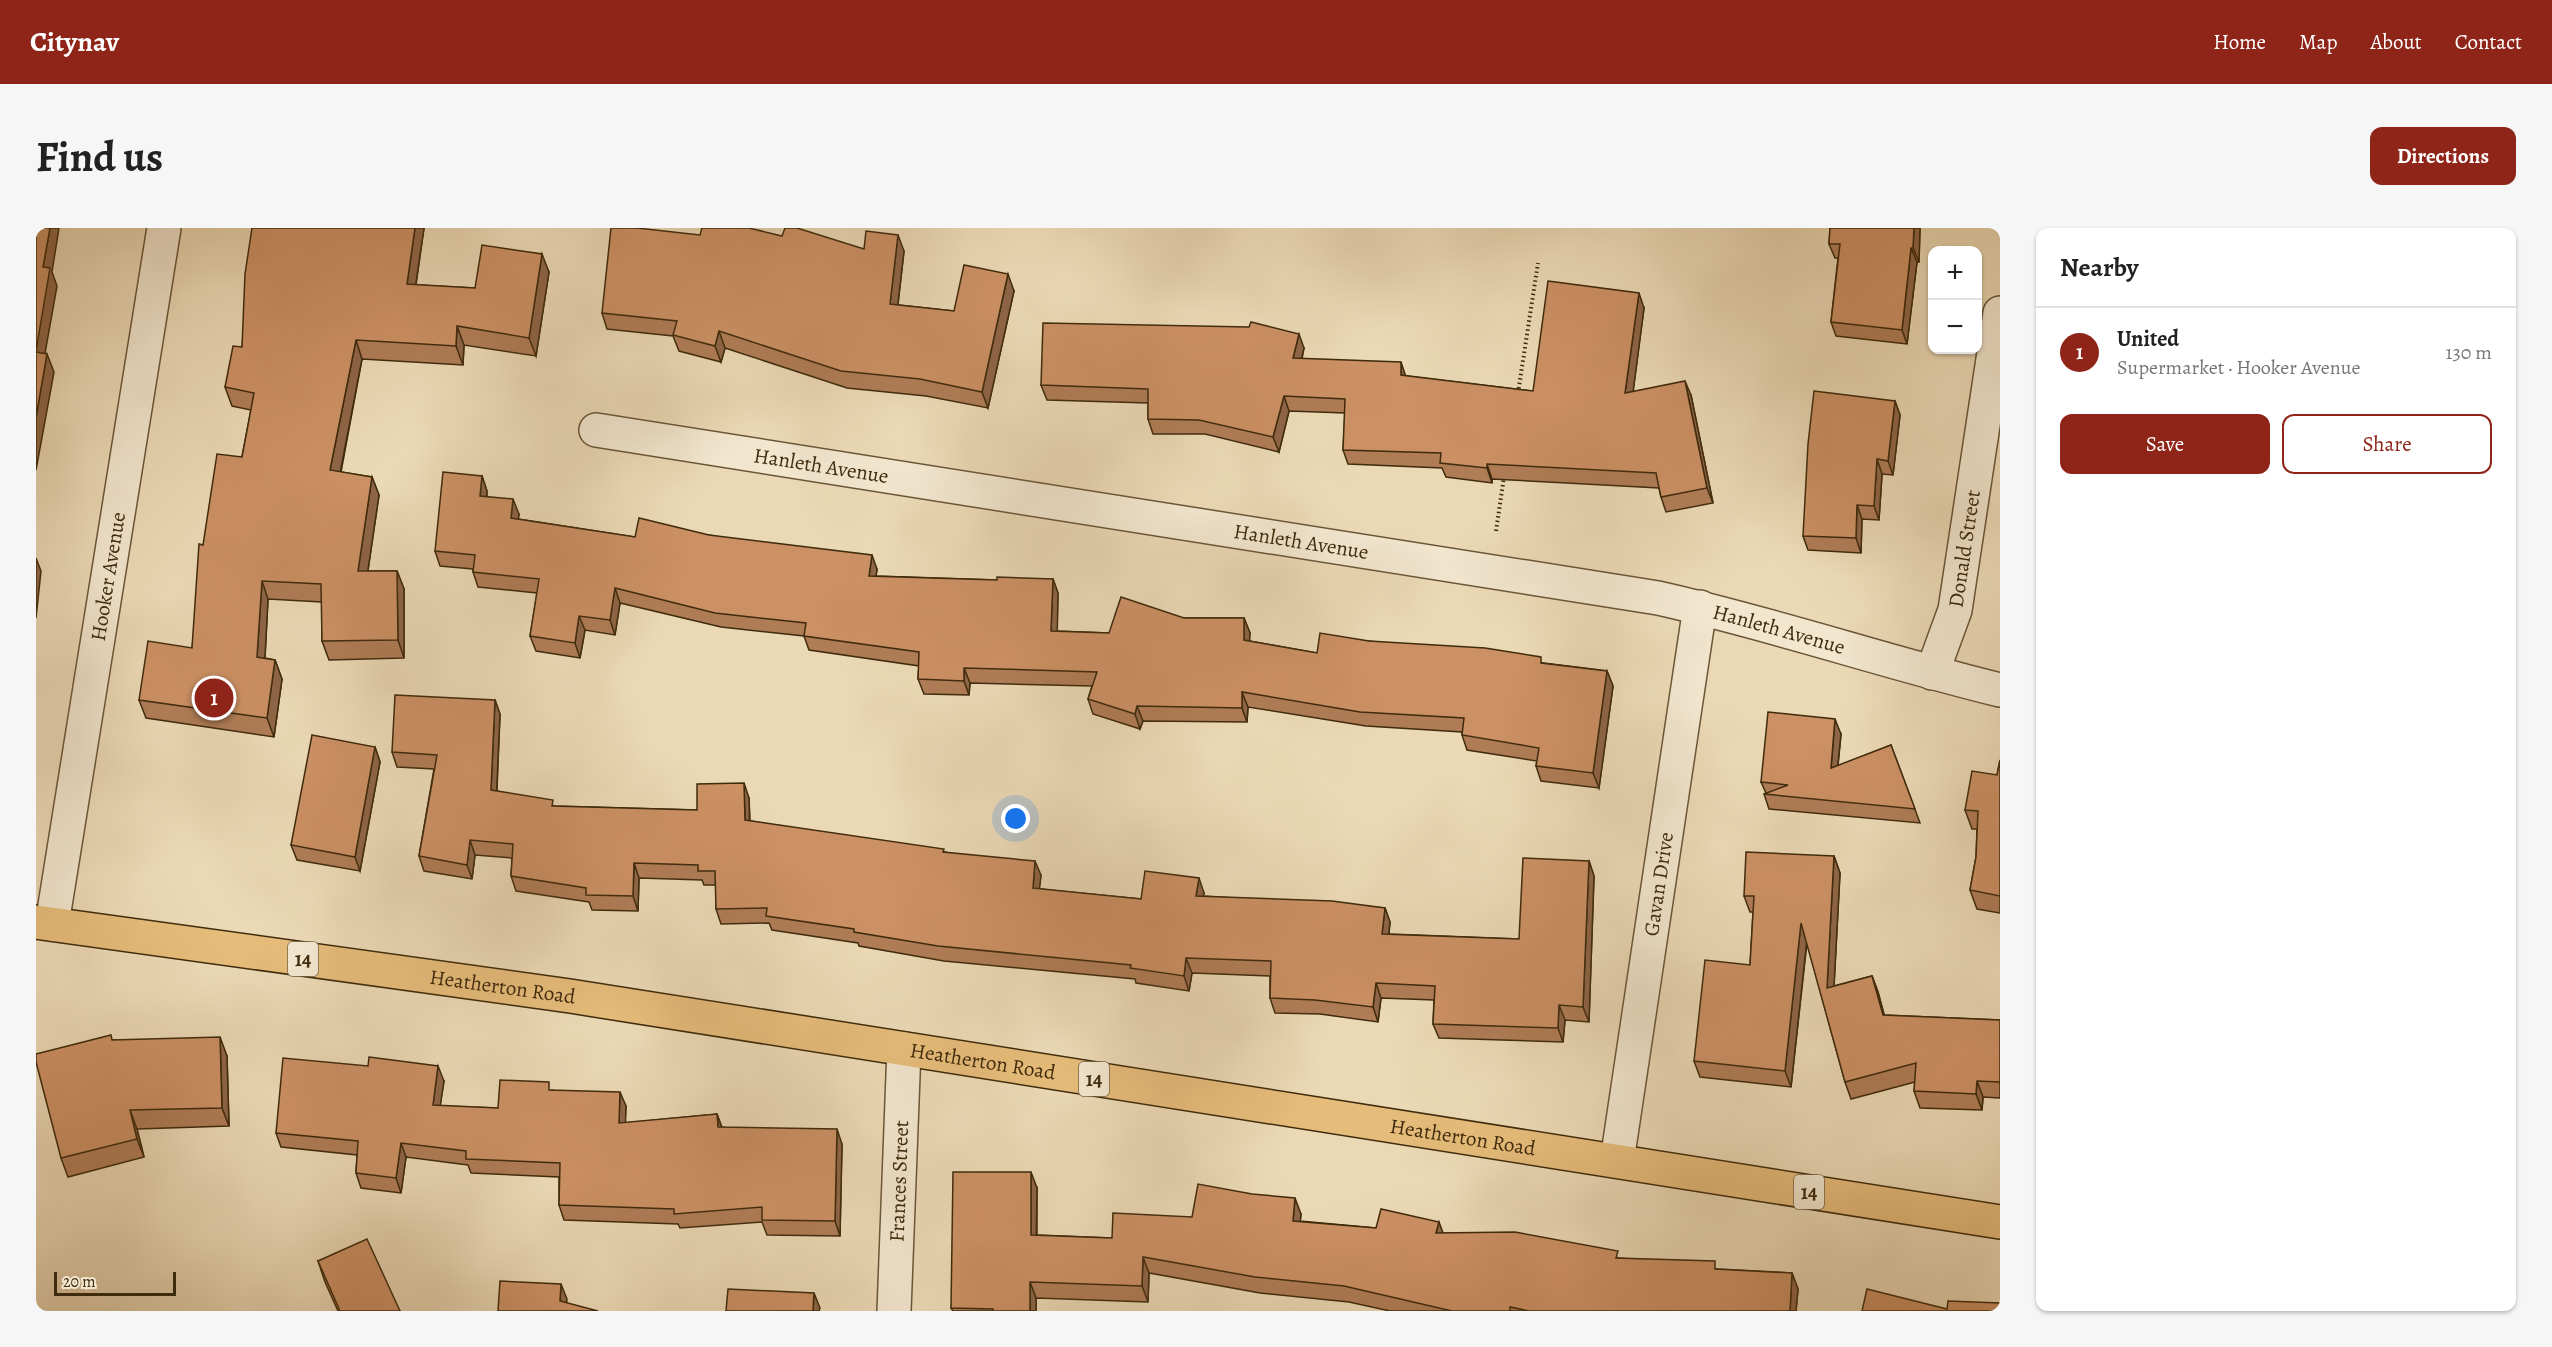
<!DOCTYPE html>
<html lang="en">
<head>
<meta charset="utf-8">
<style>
	body { margin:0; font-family:Alegreya,serif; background:#f6f6f6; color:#222 }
	.controls { position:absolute; right:18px; top:18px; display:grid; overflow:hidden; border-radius:12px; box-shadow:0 2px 4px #0004 }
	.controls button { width:54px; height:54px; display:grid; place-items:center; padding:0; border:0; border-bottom:2px solid #e0e0e0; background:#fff; color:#222; font:30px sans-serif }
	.scale { position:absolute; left:18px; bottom:15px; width:122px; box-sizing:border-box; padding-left:6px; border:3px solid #3f2b0d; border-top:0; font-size:16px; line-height:21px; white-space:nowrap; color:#3f2b0d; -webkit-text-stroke:4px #f2e6cf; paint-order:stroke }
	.you { position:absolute; left:980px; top:591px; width:21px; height:21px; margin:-15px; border:4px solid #fff; border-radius:50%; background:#1a73e8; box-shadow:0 0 0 9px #1a73e833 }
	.badge { display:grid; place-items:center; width:39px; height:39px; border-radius:50%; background:#8f2418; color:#fff; font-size:20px; font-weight:700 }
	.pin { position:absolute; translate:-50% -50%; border:3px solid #fff; box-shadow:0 2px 6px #0006 }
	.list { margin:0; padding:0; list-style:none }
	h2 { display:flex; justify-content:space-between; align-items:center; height:78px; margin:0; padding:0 24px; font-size:26px }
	h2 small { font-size:20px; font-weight:400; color:#767676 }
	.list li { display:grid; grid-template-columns:39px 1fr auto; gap:18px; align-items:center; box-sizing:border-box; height:90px; padding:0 24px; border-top:2px solid #e0e0e0 }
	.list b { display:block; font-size:22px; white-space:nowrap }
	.list p { margin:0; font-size:20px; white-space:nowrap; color:#767676 }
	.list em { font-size:20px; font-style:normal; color:#767676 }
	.actions { display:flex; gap:12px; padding:18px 24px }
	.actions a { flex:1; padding:14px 0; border:2px solid #8f2418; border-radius:12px; text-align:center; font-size:21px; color:#8f2418 }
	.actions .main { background:#8f2418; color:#fff }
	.map { position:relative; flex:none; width:1964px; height:1083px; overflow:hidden; border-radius:12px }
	header { display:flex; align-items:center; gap:36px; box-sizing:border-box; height:84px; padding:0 30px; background:#8f2418; color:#fff }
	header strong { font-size:28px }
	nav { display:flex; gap:33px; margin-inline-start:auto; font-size:21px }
	.intro { display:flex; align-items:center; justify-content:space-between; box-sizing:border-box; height:144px; padding:0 36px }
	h1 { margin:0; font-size:42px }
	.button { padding:15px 27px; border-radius:12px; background:#8f2418; color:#fff; font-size:21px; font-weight:700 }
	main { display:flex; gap:36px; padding:0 36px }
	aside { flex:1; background:#fff; border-radius:12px; box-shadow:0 2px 4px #0004 }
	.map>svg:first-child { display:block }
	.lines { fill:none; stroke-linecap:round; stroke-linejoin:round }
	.minor-casing { stroke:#6a5637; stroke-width:36 }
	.major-casing { stroke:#3f2b0d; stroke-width:36 }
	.path { stroke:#3f2b0d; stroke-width:4; stroke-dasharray:1.5 3; stroke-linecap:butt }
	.minor { stroke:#f2e6cf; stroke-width:33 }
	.major { stroke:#e6bc7a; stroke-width:33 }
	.wall { fill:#af7c56; stroke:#3f2b0d; stroke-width:1.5 }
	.shaded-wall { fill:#8e6546; stroke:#3f2b0d; stroke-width:1.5 }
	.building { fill:#cb9064; stroke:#3f2b0d; stroke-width:1.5 }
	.labels { text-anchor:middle; stroke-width:4.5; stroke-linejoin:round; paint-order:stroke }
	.shield { fill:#f2e6cf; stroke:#756347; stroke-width:1.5 }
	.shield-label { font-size:20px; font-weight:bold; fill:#3f2b0d }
	.street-label { font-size:21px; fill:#3f2b0d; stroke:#f2e6cf }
</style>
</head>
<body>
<header>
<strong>Citynav</strong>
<nav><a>Home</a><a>Map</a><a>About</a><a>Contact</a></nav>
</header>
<div class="intro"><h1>Find us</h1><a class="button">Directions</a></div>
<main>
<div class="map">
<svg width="1964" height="1083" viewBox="0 0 1964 1083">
	<rect width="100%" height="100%" fill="#ebd9b5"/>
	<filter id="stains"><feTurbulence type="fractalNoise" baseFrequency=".00333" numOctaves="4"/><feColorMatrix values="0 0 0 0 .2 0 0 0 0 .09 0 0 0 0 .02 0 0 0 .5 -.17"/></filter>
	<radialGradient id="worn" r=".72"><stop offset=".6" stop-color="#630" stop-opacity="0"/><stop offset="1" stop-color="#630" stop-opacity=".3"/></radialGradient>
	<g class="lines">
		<defs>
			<g id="minor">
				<path id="s1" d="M560,202L1622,370C1738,396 1849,434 1964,462"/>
				<path id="s2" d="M1896,445L1919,382L1964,85"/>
				<path id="s3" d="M16,696L128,0"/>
				<path id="s4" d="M1581,933L1664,379"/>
				<path id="s5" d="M858,1083L868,821"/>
			</g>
			<g id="major">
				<path id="s6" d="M0,694L534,768L1964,994"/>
			</g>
		</defs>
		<!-- minor casing -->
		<use href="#minor" class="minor-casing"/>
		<!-- major casing -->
		<use href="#major" class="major-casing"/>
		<!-- path -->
		<g class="path">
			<path d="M1482,165L1502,35"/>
			<path d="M1460,303L1468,249"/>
		</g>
		<!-- minor -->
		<use href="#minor" class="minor"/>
		<!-- major -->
		<use href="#major" class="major"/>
	</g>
	<!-- wall -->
	<g class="wall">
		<path d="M216,0H388L380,57L439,60L513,44L500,128L428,117L427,137L326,131L305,244L336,249L343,267L332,343H361L368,361V430L293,432L286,413V374L232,371L229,430L239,432L246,451L238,509L110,490L103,472L156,420L167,317L206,229L215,182L196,178L189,159L206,119Z"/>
		<path d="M1794,0H1884L1883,34H1881L1871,116L1800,108L1795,94L1802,30H1799L1793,16Z"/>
		<path d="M664,7L746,8L828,21L868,23L862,77L918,83L978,63L952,180L890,168L811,160L689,120L685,134L643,123L637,108L571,101L566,85Z"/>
		<path d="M1608,80L1597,163L1655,167L1677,275L1630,284L1625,269L1623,260L1456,251V255L1410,249L1406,240L1312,236L1307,222L1309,185L1253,183L1243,224L1169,206H1117L1112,191V175L1011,172L1005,157L1268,120L1266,131L1370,148L1497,163Z"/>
		<path d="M1859,173L1864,187L1857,247L1846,246L1843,292L1826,291L1825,325L1772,322L1767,308Z"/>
		<path d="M446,248L451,263V269L483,286L482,291L599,309L673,307L841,341L840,348L961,352L1017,351L1022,365L1021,403L1073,405L1148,390H1208L1214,405L1213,413L1281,425L1333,413L1571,443L1577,458L1563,560L1505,553L1500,538L1501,533L1431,522L1426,507V504L1330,498L1212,479L1211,494L1107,493L1104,501L1057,486L1052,471L1056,458L934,455L933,467L888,466L882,451L883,438L773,422L768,408L685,399L584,375L579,407L549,402L544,430L500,423L494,408L501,365L442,359L437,344V341L404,338L399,323Z"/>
		<path d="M459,472L464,486L461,563L519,578L661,582L713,570L714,593L909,624L1005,647L1003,661L1105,671L1168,665L1167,668L1349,680L1354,694L1353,706L1483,711L1553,633L1558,648L1553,794L1529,792L1527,814L1403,810L1397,796L1398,772L1345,770L1342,794L1284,786L1239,785L1234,770V748L1156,745L1153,763L1100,755L1099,751L908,733L823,718L822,715L736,702L733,695L685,696L680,681V657H668L666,652L603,650L602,683L556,682L553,674L480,663L475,648L476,630L439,627L436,651L388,643L383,628L398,541L361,539L356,524Z"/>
		<path d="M1805,506L1802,538L1855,517L1884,595L1733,581L1728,566L1730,565L1725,554Z"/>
		<path d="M339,519L344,534L324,643L261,632L255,617Z"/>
		<path d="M1964,532V685L1941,681L1934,662L1940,629L1941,601H1936L1929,582L1961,547Z"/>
		<path d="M1798,628L1804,645L1798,758L1836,748L1842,764L1848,787L1964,792V870L1947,869L1946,882L1884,880L1878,863L1879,854L1815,871L1809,854L1771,715L1755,859L1664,849L1658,833L1714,737L1717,684H1714L1708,668Z"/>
		<path d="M77,812L191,828L193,898L101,901L108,929L32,949L25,930Z"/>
		<path d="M408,853L404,878L462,880L516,862L590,878L589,895L681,886L686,899L806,916L804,1008L731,1007L726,994L644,1000L642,996L528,992L523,977V949L435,945L432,937L370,929L365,965L325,960L320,945L321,927L245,919L240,905Z"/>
		<path d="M1001,960V1007L1076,1010L1156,989L1265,986L1264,993L1340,1000L1407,1005L1584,1030L1682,1041L1756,1045L1762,1061L1760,1083H1354L1313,1074L1224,1065L1113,1045L1112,1074L1000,1070V1083H917L915,1080Z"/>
		<path d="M282,1033L364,1083H302L289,1054Z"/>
	</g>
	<!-- shaded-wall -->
	<g class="shaded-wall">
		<path d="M14,0H23L16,44L21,58L6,142L0,125L7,39Z"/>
		<path d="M379,0H388L377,75L371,56Z"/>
		<path d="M1878,0H1884L1883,34L1877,20Z"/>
		<path d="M862,7L868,23L860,92L854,76Z"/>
		<path d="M1875,20L1881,34L1871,116L1866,102Z"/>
		<path d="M506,26L513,44L500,128L493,110Z"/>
		<path d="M972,46L978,63L952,180L946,164Z"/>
		<path d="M1603,65L1608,80L1595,180L1589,165Z"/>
		<path d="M421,98L428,117L427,137L420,118Z"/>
		<path d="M683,103L689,120L685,134L679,118Z"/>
		<path d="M1263,106L1268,120L1262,145L1257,130Z"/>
		<path d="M320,112L326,131L301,261L294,242Z"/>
		<path d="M11,126L18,144L0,242V189Z"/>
		<path d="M1365,134L1370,149L1365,147Z"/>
		<path d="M1649,153L1655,167L1677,275L1671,260Z"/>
		<path d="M1248,168L1253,183L1243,224L1237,209Z"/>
		<path d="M1859,173L1864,187L1857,247L1852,233Z"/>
		<path d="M1841,231L1846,246L1843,292L1838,278Z"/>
		<path d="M1451,236L1456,251V255L1451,240Z"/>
		<path d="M446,248L451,263L449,283L444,268Z"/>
		<path d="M336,249L343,267L329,362L322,343Z"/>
		<path d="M477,271L483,286L481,304L475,290Z"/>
		<path d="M1821,277L1826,291L1825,325L1820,310Z"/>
		<path d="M836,327L841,341L838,363L833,348Z"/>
		<path d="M0,330L5,343L0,390Z"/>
		<path d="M361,343L368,361V430L362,412Z"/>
		<path d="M1017,351L1022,365L1021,418L1015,403Z"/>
		<path d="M226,353L232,371L228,448L221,429Z"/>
		<path d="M579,360L584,375L579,407L574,392Z"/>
		<path d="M543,388L549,402L544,430L539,415Z"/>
		<path d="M1208,390L1214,405L1213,427L1208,412Z"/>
		<path d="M239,432L246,451L238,509L231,490Z"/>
		<path d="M928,440L934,455L933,467L928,453Z"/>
		<path d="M1571,443L1577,458L1563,560L1557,545Z"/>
		<path d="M1206,464L1212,479L1211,494L1206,480Z"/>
		<path d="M459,472L464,486L460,576L455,562Z"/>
		<path d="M1101,478L1107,493L1104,501L1099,486Z"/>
		<path d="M1799,491L1805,506L1800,555L1795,540Z"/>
		<path d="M339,519L344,534L324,643L319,629Z"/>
		<path d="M708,555L713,570L714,607L709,592Z"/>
		<path d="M434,612L439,627L436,651L431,637Z"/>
		<path d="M1798,628L1804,645L1797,777L1791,760Z"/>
		<path d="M999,633L1005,647L1002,675L997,660Z"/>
		<path d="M1553,633L1558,648L1553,794L1547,779Z"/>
		<path d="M598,635L603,650L602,683L597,668Z"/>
		<path d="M1163,650L1168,665L1165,683L1160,668Z"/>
		<path d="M1349,680L1354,694L1351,720L1346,706Z"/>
		<path d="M1765,695L1771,711L1755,859L1749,843Z"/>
		<path d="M1150,730L1156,745L1153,763L1148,748Z"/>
		<path d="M1836,748L1842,764L1853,804L1847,787Z"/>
		<path d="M1340,755L1345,770L1342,794L1337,779Z"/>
		<path d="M1523,777L1529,792L1527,814L1522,800Z"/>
		<path d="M184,809L191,828L193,898L186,880Z"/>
		<path d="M402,838L408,853L402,892L397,877Z"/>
		<path d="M1941,853L1947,869L1946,882L1940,866Z"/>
		<path d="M584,864L590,878L589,910L583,895Z"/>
		<path d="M94,882L101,901L108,929L101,911Z"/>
		<path d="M681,886L686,901L682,899Z"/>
		<path d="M801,901L806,916L804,1008L799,993Z"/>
		<path d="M365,915L370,929L365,965L360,950Z"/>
		<path d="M995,944L1001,960L1000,1023L995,1007Z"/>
		<path d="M1259,970L1265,986L1263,1008L1257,993Z"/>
		<path d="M1403,994L1409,1010L1400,1005Z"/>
		<path d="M1107,1029L1113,1045L1112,1074L1106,1058Z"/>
		<path d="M1756,1045L1762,1061L1760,1083H1754Z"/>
		<path d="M994,1054L1000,1070V1083H994Z"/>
		<path d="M525,1056L531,1071L530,1083L524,1073Z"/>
		<path d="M778,1065L784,1080L783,1083H777Z"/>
	</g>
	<!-- building -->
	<g class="building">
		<path d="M0,0H14L7,39L14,40L0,123Z"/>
		<path d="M216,0H379L371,56L439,60L446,17L506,26L493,110L421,98L420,118L320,112L294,242L336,249L322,343H361L362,412L286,413L285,356L226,353L221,429L239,432L231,490L103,472L112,413L156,420L163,316L167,317L181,226L206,229L218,165L189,159L197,118L206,119L209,46Z"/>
		<path d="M575,0H601L664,7L666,0H713L746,8L749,0H761L828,21L830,3L862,7L854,76L918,83L928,37L972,46L946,164L884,151L805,143L683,103L679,118L637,107L641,93L566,85Z"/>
		<path d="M1794,0H1878L1877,20H1875L1866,102L1795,94L1804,16H1793Z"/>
		<path d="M1512,53L1603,65L1589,165L1649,153L1671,260L1625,269L1620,245L1451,236V240L1404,235L1405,225L1307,222L1309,171L1248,168L1237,209L1163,192L1112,191V161L1005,157L1007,95L1213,99L1215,94L1263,106L1257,130L1365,134V147L1497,163Z"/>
		<path d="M0,124L11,126L0,189Z"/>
		<path d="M1778,163L1859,173L1852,233L1841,231L1838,278L1821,277L1820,310L1767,308L1772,216Z"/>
		<path d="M407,244L446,248L444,268L477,271L475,290L599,309L603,290L673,307L836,327L833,348L961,352V349L1017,351L1015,403L1073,405L1085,369L1148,390H1208V412L1281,425L1284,405L1333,413L1449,420L1505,429V435L1571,443L1557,545L1500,538L1503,520L1426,507L1428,490L1324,484L1206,464V480L1101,478L1099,486L1052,471L1061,444L928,440V453L882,451L883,424L768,408L770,395L679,385L579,360L574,392L543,388L539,415L494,408L503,351L437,344L439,327L399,323Z"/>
		<path d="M359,467L459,472L455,562L517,572L516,578L661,582V556L708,555L709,592L908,621L907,624L999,633L997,660L1105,671L1109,643L1163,650L1160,668L1296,673L1349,680L1346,706L1483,711L1487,630L1553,633L1547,779L1523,777L1522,800L1397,796L1399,758L1340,755L1337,779L1279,772L1234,770L1235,733L1150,730L1148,748L1094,740L1095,737L902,718L818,704V701L730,688L731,680L680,681L679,643H662V637L598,635L597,668L550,667V660L475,648L477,616L434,612L431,637L383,628L401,527L356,524Z"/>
		<path d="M1732,484L1799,491L1795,540L1855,517L1879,581L1728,566L1752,557L1725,554Z"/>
		<path d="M276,507L339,519L319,629L255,617Z"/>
		<path d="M1964,532V668L1934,662L1940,629L1942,583L1929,582L1936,543L1961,547Z"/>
		<path d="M1710,624L1798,628L1791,760L1836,748L1847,787L1964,792V854L1941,853L1940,866L1878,863L1880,835L1809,854L1765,695L1749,843L1658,833L1669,732L1714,737L1718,668H1708Z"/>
		<path d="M75,807L76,812L184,809L186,880L94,882L101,911L25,930L0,834V826Z"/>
		<path d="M333,829L402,838L397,877L462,880L464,852L513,854V862L584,864L583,895L681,886L682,899L801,901L799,993L726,992V979L638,986V981L523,977L524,935L430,931V923L365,915L360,950L320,945L322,913L240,905L247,830L332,838Z"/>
		<path d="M917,944H995V1007L1076,1010L1077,985L1156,989L1162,956L1216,966L1259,970L1257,993L1340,1000L1345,981L1403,994L1400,1005L1479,1004L1582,1023L1580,1030L1679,1033V1041L1756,1045L1754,1083H1493L1474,1079V1083H1416L1308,1058L1219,1049L1107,1029L1106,1058L994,1054V1083H957V1081L915,1080Z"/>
		<path d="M331,1011L364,1083H304L282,1033Z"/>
		<path d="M464,1053L525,1056L524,1073L562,1083H462Z"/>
		<path d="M692,1061L778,1065L777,1083H690Z"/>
		<path d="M1831,1061L1911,1081L1912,1073L1964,1075V1083H1826Z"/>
	</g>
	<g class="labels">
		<!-- shield labels -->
		<g class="shield">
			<rect x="252" y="714" width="30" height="34" rx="4.5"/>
			<rect x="1043" y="834" width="30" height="34" rx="4.5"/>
			<rect x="1758" y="947" width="30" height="34" rx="4.5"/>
		</g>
		<g class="shield-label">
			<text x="267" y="738">14</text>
			<text x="1058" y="858">14</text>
			<text x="1773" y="971">14</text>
		</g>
		<!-- street labels -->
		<g class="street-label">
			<text dy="7" stroke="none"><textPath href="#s1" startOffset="228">Hanleth Avenue</textPath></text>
			<text dy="7" stroke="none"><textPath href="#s1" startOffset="714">Hanleth Avenue</textPath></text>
			<text dy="7" stroke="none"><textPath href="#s2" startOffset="129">Donald Street</textPath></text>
			<text dy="7" stroke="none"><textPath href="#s3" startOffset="352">Hooker Avenue</textPath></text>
			<text dy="7" stroke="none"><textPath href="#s1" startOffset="1200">Hanleth Avenue</textPath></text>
			<text dy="7" stroke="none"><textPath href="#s4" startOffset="280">Gavan Drive</textPath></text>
			<text dy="7" stroke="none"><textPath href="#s6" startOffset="471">Heatherton Road</textPath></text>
			<text dy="7" stroke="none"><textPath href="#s6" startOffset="957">Heatherton Road</textPath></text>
			<text dy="7" stroke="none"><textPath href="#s6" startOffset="1443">Heatherton Road</textPath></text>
			<text dy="7" stroke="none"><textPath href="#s5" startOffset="130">Frances Street</textPath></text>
		</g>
	</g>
	<rect width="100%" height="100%" filter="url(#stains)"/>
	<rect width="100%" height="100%" fill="url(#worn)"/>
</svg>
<div class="controls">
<button>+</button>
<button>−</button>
</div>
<div class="scale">20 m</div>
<div class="you"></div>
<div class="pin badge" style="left:178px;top:470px">1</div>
</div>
<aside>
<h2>Nearby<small></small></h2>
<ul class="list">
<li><span class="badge">1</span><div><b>United</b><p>Supermarket · Hooker Avenue</p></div><em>130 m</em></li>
</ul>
<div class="actions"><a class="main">Save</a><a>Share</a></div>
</aside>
</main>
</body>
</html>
